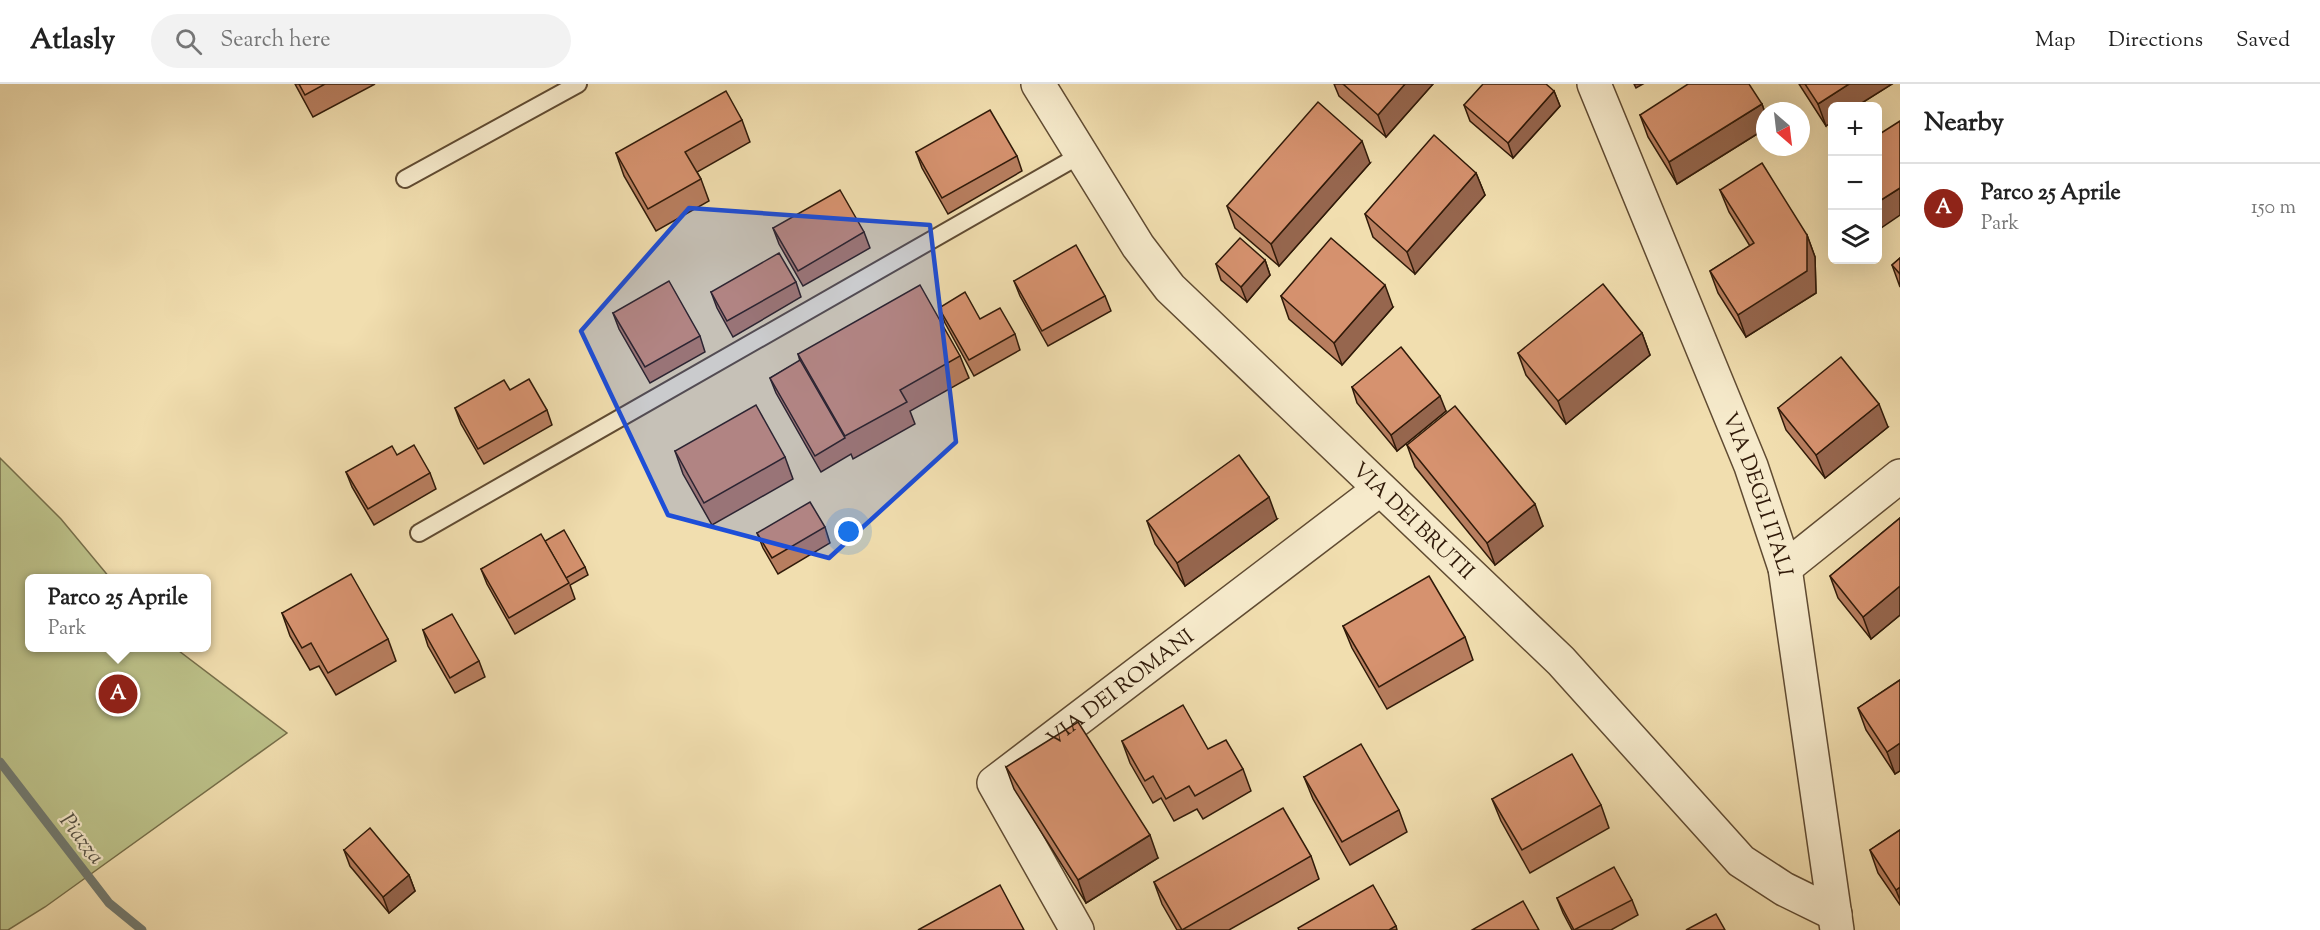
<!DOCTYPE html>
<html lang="en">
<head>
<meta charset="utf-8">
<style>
	body { margin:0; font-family:"Sorts Mill Goudy",serif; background:#f2f2f2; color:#222 }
	.controls { position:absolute; right:18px; top:18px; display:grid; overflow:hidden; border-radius:9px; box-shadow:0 6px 24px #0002 }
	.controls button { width:54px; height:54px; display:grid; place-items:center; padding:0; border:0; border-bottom:2px solid #e0e0e0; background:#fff; color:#222; font:30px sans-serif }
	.compass { position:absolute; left:1756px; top:18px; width:54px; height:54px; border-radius:50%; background:#fff; box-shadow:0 6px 24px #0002; rotate:152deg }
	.you { position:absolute; left:849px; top:448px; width:21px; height:21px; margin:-15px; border:4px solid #fff; border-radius:50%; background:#1a73e8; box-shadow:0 0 0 9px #1a73e833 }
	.badge { display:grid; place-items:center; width:39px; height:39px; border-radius:50%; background:#8f2418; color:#fff; font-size:20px; font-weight:700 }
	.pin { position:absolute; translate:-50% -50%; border:3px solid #fff; box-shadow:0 2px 6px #0006 }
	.popup { position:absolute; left:25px; top:490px; width:186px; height:78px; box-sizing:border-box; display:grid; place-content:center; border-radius:9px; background:#fff; filter:drop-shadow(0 2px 4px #0005); font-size:20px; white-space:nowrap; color:#767676 }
	.popup b { font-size:22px; color:#222 }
	.popup::after { content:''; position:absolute; left:50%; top:100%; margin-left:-12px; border:12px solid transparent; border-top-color:#fff }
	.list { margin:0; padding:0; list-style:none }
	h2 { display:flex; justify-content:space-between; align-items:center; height:78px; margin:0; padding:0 24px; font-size:26px }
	h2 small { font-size:20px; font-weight:400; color:#767676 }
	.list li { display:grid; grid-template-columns:39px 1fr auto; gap:18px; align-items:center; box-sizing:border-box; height:90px; padding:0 24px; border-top:2px solid #e0e0e0 }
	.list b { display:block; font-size:22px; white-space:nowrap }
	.list p { margin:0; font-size:20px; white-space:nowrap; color:#767676 }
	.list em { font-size:20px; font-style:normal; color:#767676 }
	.icon { flex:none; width:33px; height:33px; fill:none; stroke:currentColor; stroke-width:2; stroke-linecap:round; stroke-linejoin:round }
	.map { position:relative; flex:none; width:1900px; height:846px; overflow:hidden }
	header { display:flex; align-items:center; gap:36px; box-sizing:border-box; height:84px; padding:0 30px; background:#fff; border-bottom:2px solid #e0e0e0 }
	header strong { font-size:28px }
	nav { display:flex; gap:33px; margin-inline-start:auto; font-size:21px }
	.search { width:420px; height:54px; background:#f2f2f2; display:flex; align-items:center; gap:15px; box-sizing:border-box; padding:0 21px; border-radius:33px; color:#767676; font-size:22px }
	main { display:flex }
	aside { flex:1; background:#fff }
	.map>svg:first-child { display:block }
	.green { fill:#bcc189; stroke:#766e49; stroke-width:1.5 }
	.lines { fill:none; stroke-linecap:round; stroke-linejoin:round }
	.stream { stroke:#727a70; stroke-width:9 }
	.lane-casing { stroke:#604b32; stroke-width:20 }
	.street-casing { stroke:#604b32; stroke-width:36 }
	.lane { stroke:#f6eacb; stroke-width:16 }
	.street { stroke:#f6eacb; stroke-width:33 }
	.wall { fill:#b87e5f; stroke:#301a09; stroke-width:1.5 }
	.shaded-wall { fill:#96664e; stroke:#301a09; stroke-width:1.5 }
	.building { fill:#d6926f; stroke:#301a09; stroke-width:1.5 }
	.marked { fill:#1d4ed8; fill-opacity:0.2; stroke:#1d4ed8; stroke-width:4.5; stroke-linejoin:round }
	.labels { text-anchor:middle; stroke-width:4.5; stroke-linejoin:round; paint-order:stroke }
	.street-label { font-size:21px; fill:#301a09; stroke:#f6eacb }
	.water-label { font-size:22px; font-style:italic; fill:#565245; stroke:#f6eacb }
</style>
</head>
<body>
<header>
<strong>Atlasly</strong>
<div class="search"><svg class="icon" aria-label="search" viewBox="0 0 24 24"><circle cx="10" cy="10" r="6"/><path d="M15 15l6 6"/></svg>Search here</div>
<nav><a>Map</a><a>Directions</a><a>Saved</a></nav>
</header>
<main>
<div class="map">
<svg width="1900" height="846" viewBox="0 0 1900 846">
	<rect width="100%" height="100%" fill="#f1deaf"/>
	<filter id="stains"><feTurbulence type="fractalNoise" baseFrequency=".00333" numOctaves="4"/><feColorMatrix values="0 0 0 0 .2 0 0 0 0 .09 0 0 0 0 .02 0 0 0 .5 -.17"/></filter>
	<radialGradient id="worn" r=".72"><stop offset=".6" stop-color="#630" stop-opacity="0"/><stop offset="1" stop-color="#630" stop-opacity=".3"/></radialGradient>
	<!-- green -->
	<path class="green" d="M0,374L61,435L110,494H30V564H175L287,649L45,823L8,846H0Z"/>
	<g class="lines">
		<!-- stream -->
		<path class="stream" d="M0,678L109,819L142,846"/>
		<defs>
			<g id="lane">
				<path d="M405,95L578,0"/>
				<path d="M419,449L1082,70"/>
			</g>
			<g id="street">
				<path id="s1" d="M1038,0L1138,162L1170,204L1561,577L1741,777L1784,805L1835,830"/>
				<path id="s2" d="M1594,0L1751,382L1785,484L1837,846"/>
				<path d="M1785,484L1900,392"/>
				<path id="s3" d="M1077,846L994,699L1380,405"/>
			</g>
		</defs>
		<!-- lane casing -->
		<use href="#lane" class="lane-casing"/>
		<!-- street casing -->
		<use href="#street" class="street-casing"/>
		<!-- lane -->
		<use href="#lane" class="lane"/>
		<!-- street -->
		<use href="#street" class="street"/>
	</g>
	<!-- wall -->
	<g class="wall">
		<path d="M295,0H375L313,33Z"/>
		<path d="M1334,0H1433L1386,53L1339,12Z"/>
		<path d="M1799,0H1892L1857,22H1833L1826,42Z"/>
		<path d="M1554,7L1560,22L1513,74L1470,37L1464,21Z"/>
		<path d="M1762,20L1765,29V45L1677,100L1648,53L1640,31Z"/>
		<path d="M742,36L750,58L697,88L701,95L709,117L656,147L624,92L616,69Z"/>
		<path d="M916,68L1017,72L1022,87L948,130L922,84Z"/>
		<path d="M1370,79L1279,182L1235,144L1227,122Z"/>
		<path d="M1476,89L1485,111L1415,190L1373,153L1365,130Z"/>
		<path d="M1720,106L1807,151L1815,173L1816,209L1746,253L1718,209L1710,187L1750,162L1729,128Z"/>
		<path d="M773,144L864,148L870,164L803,202L779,160Z"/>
		<path d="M1900,174V203L1892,181Z"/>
		<path d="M1265,176L1270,191L1247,218L1221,196L1216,180Z"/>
		<path d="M1014,197L1105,212L1111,227L1048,262L1020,212Z"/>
		<path d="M796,198L801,213L733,253L717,224L711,208Z"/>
		<path d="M1281,212L1393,223L1342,281L1289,235Z"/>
		<path d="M939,224L1015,250L1020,266L974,292L945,239Z"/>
		<path d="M613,229L700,252L705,268L650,299L619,245Z"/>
		<path d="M1642,249L1650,271L1566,340L1526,291L1518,269Z"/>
		<path d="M798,270L960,272L969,294L910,327L915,340L853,375L851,370L821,388L776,309L770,294L800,277Z"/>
		<path d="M1352,303L1446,327L1397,367L1357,319Z"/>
		<path d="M510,306L547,326L552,341L484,380L461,340L455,324Z"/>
		<path d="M1778,324L1888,343L1825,394L1786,346Z"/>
		<path d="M1407,361L1543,442L1495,481L1415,383Z"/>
		<path d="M675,367L785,373L793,395L712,441L683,390Z"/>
		<path d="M397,371L430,389L436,405L374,441L352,403L346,388Z"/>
		<path d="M1900,434V531L1871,555L1838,514L1830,492Z"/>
		<path d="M1277,435L1185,502L1155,460L1147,437Z"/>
		<path d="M825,443L830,459L778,490L763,464L757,449Z"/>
		<path d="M545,457L585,483L588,491L570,501L575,515L515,550L487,500L481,485Z"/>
		<path d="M282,529L388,555L396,577L336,611L319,582L310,586L290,552Z"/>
		<path d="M1343,542L1465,553L1473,576L1387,625L1352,564Z"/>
		<path d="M423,546L479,577L485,593L455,609L428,562Z"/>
		<path d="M1900,596V687L1895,690L1866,646L1858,624Z"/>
		<path d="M1122,657L1208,665L1243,685L1251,707L1203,735L1197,725L1174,737L1161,714L1153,719L1130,679Z"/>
		<path d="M1006,683L1158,774L1086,819L1014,705Z"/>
		<path d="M1304,693L1399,726L1407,748L1350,781L1313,715Z"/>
		<path d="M1492,715L1601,721L1609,744L1530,789L1501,737Z"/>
		<path d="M1900,746V821L1878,789L1870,766Z"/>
		<path d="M344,766L409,791L415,807L389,829L350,782Z"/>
		<path d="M1311,772L1319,795L1229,846H1177L1162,820L1154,798Z"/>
		<path d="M1557,814L1632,816L1638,831L1611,846H1572L1563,829Z"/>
		<path d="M1396,842L1397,846H1298Z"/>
	</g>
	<!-- shaded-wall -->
	<g class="shaded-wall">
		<path d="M1405,0H1433L1386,53L1378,31Z"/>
		<path d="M1634,0H1643L1636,4Z"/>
		<path d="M1849,0H1892L1857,22H1833V38L1826,42L1818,20Z"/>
		<path d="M1554,7L1560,22L1513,74L1508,59Z"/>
		<path d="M1762,20L1765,29V45L1677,100L1669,78Z"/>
		<path d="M1362,57L1370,79L1279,182L1271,160Z"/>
		<path d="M1476,89L1485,111L1415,190L1407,168Z"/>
		<path d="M1900,104V131L1878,146V118Z"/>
		<path d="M1807,151L1815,173L1816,209L1746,253L1738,231Z"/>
		<path d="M1265,176L1270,191L1247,218L1241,203Z"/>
		<path d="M1385,201L1393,223L1342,281L1334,259Z"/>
		<path d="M1642,249L1650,271L1566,340L1558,317Z"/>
		<path d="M1440,312L1446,327L1397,367L1391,351Z"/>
		<path d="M1879,320L1888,343L1825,394L1816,371Z"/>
		<path d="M1269,413L1277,435L1185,502L1177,479Z"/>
		<path d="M1535,420L1543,442L1495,481L1487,459Z"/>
		<path d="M1900,502V531L1871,555L1863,533Z"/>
		<path d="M1900,659V687L1895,690L1887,668Z"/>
		<path d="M1150,751L1158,774L1086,819L1078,796Z"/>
		<path d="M409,791L415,807L389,829L383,813Z"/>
		<path d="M1900,803V816L1896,806Z"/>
	</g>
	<!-- building -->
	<g class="building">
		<path d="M299,0H325L305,11Z"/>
		<path d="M1343,0H1405L1378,31Z"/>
		<path d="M1483,0H1546L1554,7L1508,59L1464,21Z"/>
		<path d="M1688,0H1749L1762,20L1669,78L1640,31Z"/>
		<path d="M1805,0H1849L1818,20Z"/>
		<path d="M726,7L742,36L685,68L701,95L648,125L616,69Z"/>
		<path d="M1318,18L1362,57L1271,160L1227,122Z"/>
		<path d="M990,26L1017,72L942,114L916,68Z"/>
		<path d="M1900,37V104L1878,118V51Z"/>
		<path d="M1434,51L1476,89L1407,168L1365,130Z"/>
		<path d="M1762,79L1807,151V187L1738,231L1710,187L1754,159L1720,106Z"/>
		<path d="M840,106L864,148L798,187L773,144Z"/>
		<path d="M1240,154L1265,176L1241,203L1216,180Z"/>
		<path d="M1331,154L1385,201L1334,259L1281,212Z"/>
		<path d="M1076,161L1105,212L1042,247L1014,197Z"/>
		<path d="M779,169L796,198L727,237L711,208Z"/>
		<path d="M1900,174V190L1892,181Z"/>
		<path d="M669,197L700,252L645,283L613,229Z"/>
		<path d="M1603,200L1642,249L1558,317L1518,269Z"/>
		<path d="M920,201L960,272L900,306L907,318L845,352L798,270Z"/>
		<path d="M965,208L980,235L1000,224L1015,250L969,276L939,224Z"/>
		<path d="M1401,263L1440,312L1391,351L1352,303Z"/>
		<path d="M1841,273L1879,320L1816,371L1778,324Z"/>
		<path d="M800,276L845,354L815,372L770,294Z"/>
		<path d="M529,295L547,326L478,365L455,324L504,296L510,306Z"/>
		<path d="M756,321L785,373L704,419L675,367Z"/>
		<path d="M1455,322L1535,420L1487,459L1407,361Z"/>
		<path d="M414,361L430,389L368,425L346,388L392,362L397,371Z"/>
		<path d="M1239,371L1269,413L1177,479L1147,437Z"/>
		<path d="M810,418L825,443L772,474L757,449Z"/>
		<path d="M1900,434V502L1863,533L1830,492Z"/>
		<path d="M564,446L585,483L566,494L545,457Z"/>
		<path d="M541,450L569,499L509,534L481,485Z"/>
		<path d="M351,490L388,555L328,589L311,559L302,564L282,529Z"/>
		<path d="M1429,492L1465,553L1379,603L1343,542Z"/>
		<path d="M452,530L479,577L450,594L423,546Z"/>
		<path d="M1900,596V659L1887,668L1858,624Z"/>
		<path d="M1183,621L1208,665L1226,656L1243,685L1195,712L1189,702L1166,715L1153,692L1145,697L1122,657Z"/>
		<path d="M1078,638L1150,751L1078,796L1006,683Z"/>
		<path d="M1361,660L1399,726L1342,758L1304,693Z"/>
		<path d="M1572,670L1601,721L1522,766L1492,715Z"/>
		<path d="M1283,724L1311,772L1182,846L1154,798Z"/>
		<path d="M370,744L409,791L383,813L344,766Z"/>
		<path d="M1900,746V803L1896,806L1870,766Z"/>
		<path d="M1614,783L1632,816L1574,846L1557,814Z"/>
		<path d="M1000,801L1024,846H918Z"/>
		<path d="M1373,801L1396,842L1389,846H1299L1298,844Z"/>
		<path d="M1523,817L1539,846H1472Z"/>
		<path d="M1716,830L1725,846H1686Z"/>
	</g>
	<!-- marked area -->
	<path class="marked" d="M689,124L930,141L956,358L829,474L668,431L581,247Z"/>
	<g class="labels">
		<!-- street labels -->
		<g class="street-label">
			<text dy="7" stroke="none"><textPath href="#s2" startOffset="442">VIA DEGLI ITALI</textPath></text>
			<text dy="7" stroke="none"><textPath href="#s1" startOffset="580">VIA DEI BRUTII</textPath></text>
			<text dy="7" stroke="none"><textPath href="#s3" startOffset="327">VIA DEI ROMANI</textPath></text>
		</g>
		<!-- water labels -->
		<g class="water-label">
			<text transform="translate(83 754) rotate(52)" y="8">Piazza</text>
		</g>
	</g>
	<rect width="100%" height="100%" filter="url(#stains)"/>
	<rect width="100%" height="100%" fill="url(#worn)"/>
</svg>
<div class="controls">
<button>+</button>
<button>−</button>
<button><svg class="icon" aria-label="layers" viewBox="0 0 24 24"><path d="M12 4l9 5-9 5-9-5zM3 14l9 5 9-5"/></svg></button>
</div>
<svg class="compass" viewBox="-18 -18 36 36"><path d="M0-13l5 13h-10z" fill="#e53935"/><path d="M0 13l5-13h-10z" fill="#767676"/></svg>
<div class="you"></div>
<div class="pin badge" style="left:118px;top:610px">A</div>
<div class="popup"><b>Parco 25 Aprile</b>Park</div>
</div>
<aside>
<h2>Nearby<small></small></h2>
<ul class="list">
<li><span class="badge">A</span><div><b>Parco 25 Aprile</b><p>Park</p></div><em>150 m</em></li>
</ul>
</aside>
</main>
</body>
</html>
